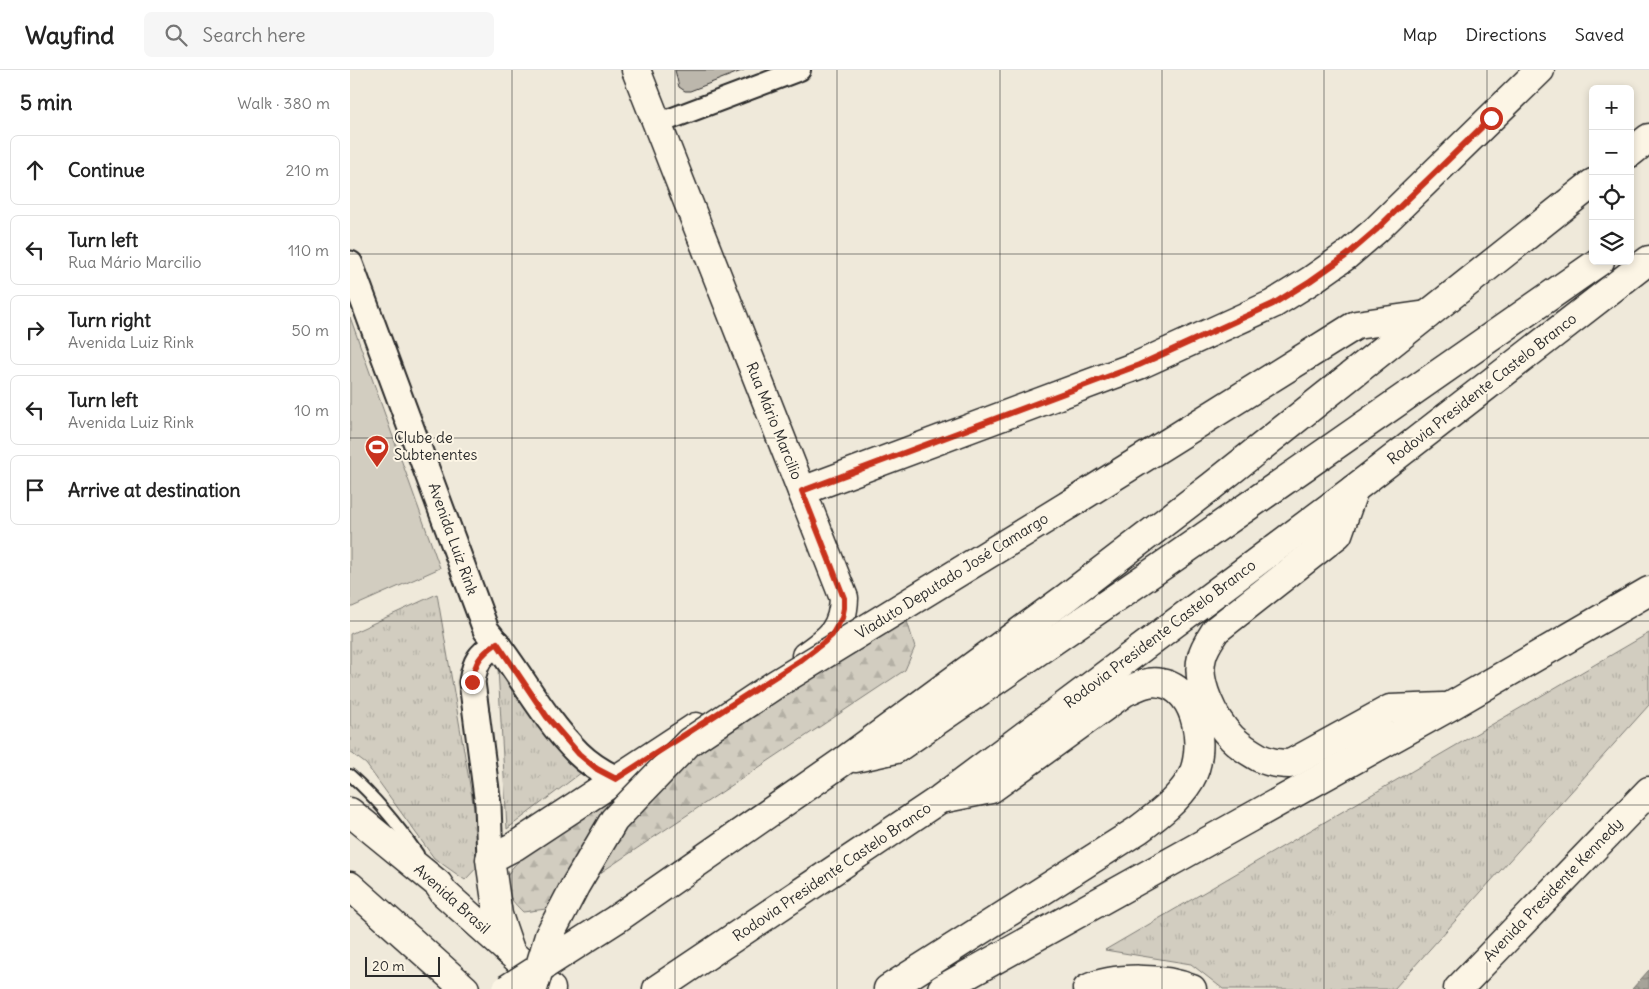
<!DOCTYPE html>
<html lang="en">
<head>
<meta charset="utf-8">
<style>
	body { margin:0; font-family:Delius,sans-serif; background:#f6f6f6; color:#222 }
	.controls { position:absolute; right:15px; top:15px; display:grid; overflow:hidden; border-radius:8px; box-shadow:0 2px 8px #0003 }
	.controls button { width:45px; height:45px; display:grid; place-items:center; padding:0; border:0; border-bottom:1px solid #e0e0e0; background:#fff; color:#222; font:25px sans-serif }
	.scale { position:absolute; left:15px; bottom:12px; width:75px; box-sizing:border-box; padding-left:5px; border:2px solid #2b2b2b; border-top:0; font-size:14px; line-height:18px; white-space:nowrap; color:#2b2b2b; -webkit-text-stroke:4px #fcf5e5; paint-order:stroke }
	.stop { position:absolute; width:15px; height:15px; margin:-11px; border:4px solid #c8321e; border-radius:50%; background:#fff }
	.stop.end { background:#c8321e; border-color:#fff; box-shadow:0 1px 5px #0008 }
	.list { margin:0; padding:0; list-style:none }
	h2 { display:flex; justify-content:space-between; align-items:center; height:65px; margin:0; padding:0 20px; font-size:21px }
	h2 small { font-size:16px; font-weight:400; color:#767676 }
	.list li { display:grid; grid-template-columns:32px 1fr auto; gap:15px; align-items:center; box-sizing:border-box; height:70px; margin:0 10px 10px; padding:0 10px; border:1px solid #e0e0e0; border-radius:8px }
	.list b { display:block; font-size:19px; white-space:nowrap }
	.list p { margin:0; font-size:16px; white-space:nowrap; color:#767676 }
	.list em { font-size:16px; font-style:normal; color:#767676 }
	.icon { flex:none; width:28px; height:28px; fill:none; stroke:currentColor; stroke-width:2; stroke-linecap:round; stroke-linejoin:round }
	.map { position:relative; flex:none; width:1299px; height:919px; overflow:hidden }
	header { display:flex; align-items:center; gap:30px; box-sizing:border-box; height:70px; padding:0 25px; background:#fff; border-bottom:1px solid #e0e0e0 }
	header strong { font-size:24px }
	nav { display:flex; gap:28px; margin-inline-start:auto; font-size:18px }
	.search { width:350px; height:45px; background:#f6f6f6; display:flex; align-items:center; gap:12px; box-sizing:border-box; padding:0 18px; border-radius:8px; color:#767676; font-size:19px }
	main { display:flex }
	aside { flex:1; background:#fff }
	.map>svg:first-child { display:block }
	.grass { fill:url(#grass-tufts); stroke:#7e7c76 }
	.forest { fill:url(#forest-firs); stroke:#7e7c76 }
	.pitch { fill:#d2cdc0; stroke:#7e7c76 }
	.water { fill:url(#water-waves); stroke:#75736d }
	.building { fill:#bcb7ac; stroke:#2b2b2b }
	.lines { fill:none; stroke-linecap:round; stroke-linejoin:round }
	.service-casing { stroke:#2b2b2b; stroke-width:14 }
	.minor-casing { stroke:#2b2b2b; stroke-width:24 }
	.tertiary-casing { stroke:#2b2b2b; stroke-width:29 }
	.secondary-casing { stroke:#2b2b2b; stroke-width:31 }
	.primary-casing { stroke:#2b2b2b; stroke-width:31 }
	.motorway-casing { stroke:#2b2b2b; stroke-width:31 }
	.service { stroke:#fcf5e5; stroke-width:10 }
	.minor { stroke:#fcf5e5; stroke-width:20 }
	.tertiary { stroke:#fcf5e5; stroke-width:25 }
	.secondary { stroke:#fcf5e5; stroke-width:28 }
	.primary { stroke:#fcf5e5; stroke-width:28 }
	.motorway { stroke:#fcf5e5; stroke-width:28 }
	.primary-bridge-casing { stroke:#2b2b2b; stroke-width:31; stroke-linecap:butt }
	.motorway-bridge-casing { stroke:#2b2b2b; stroke-width:31; stroke-linecap:butt }
	.primary-bridge { stroke:#fcf5e5; stroke-width:28 }
	.motorway-bridge { stroke:#fcf5e5; stroke-width:28 }
	.route { stroke:#c8321e; stroke-width:6 }
	.grid { fill:none; stroke:#2b2b2b; stroke-width:1; stroke-opacity:0.55 }
	.labels { text-anchor:middle; stroke-width:4; stroke-linejoin:round; paint-order:stroke }
	.street-label { font-size:15px; fill:#2b2b2b; stroke:#fcf5e5 }
	.poi-label { font-size:15px; fill:#2b2b2b; stroke:#fcf5e5; text-anchor:start }
</style>
</head>
<body>
<header>
<strong>Wayfind</strong>
<div class="search"><svg class="icon" aria-label="search" viewBox="0 0 24 24"><circle cx="10" cy="10" r="6"/><path d="M15 15l6 6"/></svg>Search here</div>
<nav><a>Map</a><a>Directions</a><a>Saved</a></nav>
</header>
<main>
<aside>
<h2>5 min<small>Walk · 380 m</small></h2>
<ul class="list">
<li><svg class="icon" aria-label="ahead" viewBox="0 0 24 24"><path d="M12 20V5M6 11l6-6 6 6"/></svg><div><b>Continue</b></div><em>210 m</em></li>
<li><svg class="icon" aria-label="left" viewBox="0 0 24 24"><path d="M17 20v-9H6M10 6l-5 5 5 5"/></svg><div><b>Turn left</b><p>Rua Mário Marcilio</p></div><em>110 m</em></li>
<li><svg class="icon" aria-label="right" viewBox="0 0 24 24"><path d="M7 20v-9h11M14 6l5 5-5 5"/></svg><div><b>Turn right</b><p>Avenida Luiz Rink</p></div><em>50 m</em></li>
<li><svg class="icon" aria-label="left" viewBox="0 0 24 24"><path d="M17 20v-9H6M10 6l-5 5 5 5"/></svg><div><b>Turn left</b><p>Avenida Luiz Rink</p></div><em>10 m</em></li>
<li><svg class="icon" aria-label="arrive" viewBox="0 0 24 24"><path d="M6 21V4h12l-3 4 3 4H6"/></svg><div><b>Arrive at destination</b></div></li>
</ul>
</aside>
<div class="map">
<svg width="1299" height="919" viewBox="0 0 1299 919">
	<defs>
		<pattern id="grass-tufts" width="24" height="20" patternUnits="userSpaceOnUse" patternTransform="scale(1.25)"><rect width="24" height="20" fill="#d2cdc0"/><path d="M3 7l-1-3M5 7V3M7 7l1-3M15 17l-1-3M17 17v-4M19 17l1-3" fill="none" stroke="#b4b0a5"/></pattern>
		<pattern id="forest-firs" width="22" height="20" patternUnits="userSpaceOnUse" patternTransform="scale(1.25)"><rect width="22" height="20" fill="#d2cdc0"/><path d="M5 1l3.5 6h-7zM16 11l3.5 6h-7z" fill="#b4b0a5"/></pattern>
		<pattern id="water-waves" width="16" height="10" patternUnits="userSpaceOnUse" patternTransform="scale(1.25)"><rect width="16" height="10" fill="#a6a399"/><path d="M0 5q4-4 8 0t8 0" fill="none" stroke="#87857d"/></pattern>
	</defs>
	<rect width="100%" height="100%" fill="#efe9da"/>
	<filter id="ink" filterUnits="userSpaceOnUse"><feTurbulence type="fractalNoise" baseFrequency=".02" numOctaves="2"/><feDisplacementMap in="SourceGraphic" scale="10" xChannelSelector="R" yChannelSelector="G"/><feConvolveMatrix kernelMatrix="1 2 1 2 8 2 1 2 1" color-interpolation-filters="sRGB"/></filter>
	<g filter="url(#ink)">
		<!-- grass -->
		<g class="grass">
			<path d="M87,524L133,791L115,810L84,788L16,694L0,682V564Z"/>
			<path d="M1299,563V635L1044,919H873L841,894L755,880Z"/>
			<path d="M148,598L236,699L157,759Z"/>
		</g>
		<!-- forest -->
		<path class="forest" d="M523,544L557,551L565,577L555,600L196,839L173,842C162,831 151,820 159,803C161,798 168,792 172,788Z"/>
		<!-- pitch -->
		<path class="pitch" d="M0,247L90,498L0,538Z"/>
		<!-- water -->
		<path class="water" d="M1299,900V919H1282Z"/>
		<!-- building -->
		<path class="building" d="M325,0H394L340,21H335L329,17Z"/>
		<g class="lines">
			<defs>
				<path id="service" d="M0,705C26,728 48,755 68,784"/>
				<path id="minor" d="M307,54L450,0"/>
				<g id="tertiary">
					<path d="M0,194L136,560C169,600 191,646 228,683C239,694 252,702 266,709"/>
					<path d="M140,789L138,735L122,612C125,591 130,585 147,573"/>
				</g>
				<g id="secondary">
					<path d="M286,0L494,528C493,560 480,569 456,586"/>
					<path d="M452,421L789,295L923,234L960,211L997,185L1026,160L1190,0"/>
					<path d="M0,816L115,919"/>
					<path d="M161,883L148,845L140,789L165,776L346,657"/>
					<path d="M1108,919L1299,721"/>
				</g>
				<g id="primary">
					<path d="M720,434L1006,255L1077,245"/>
					<path d="M0,742L88,814L94,823L201,919"/>
				</g>
				<g id="motorway">
					<path d="M1280,83L1299,68"/>
					<path d="M1004,419L988,464L866,560C861,568 854,577 852,587C845,612 864,650 882,668C889,675 901,683 910,688C920,693 930,694 940,694L1040,639L1093,637"/>
					<path d="M505,688L546,679L825,487L1250,191"/>
					<path d="M268,848L495,690L717,527L862,416L1243,113"/>
					<path d="M307,919L590,729L1004,419L1299,190"/>
					<path d="M538,919L788,760C807,746 828,730 840,710C857,682 849,619 811,613C798,610 786,617 775,622L641,719L596,728"/>
					<path d="M592,919L1099,637L1299,521"/>
					<path d="M737,919C764,906 814,907 842,919"/>
				</g>
			</defs>
			<!-- service casing -->
			<use href="#service" class="service-casing"/>
			<!-- minor casing -->
			<use href="#minor" class="minor-casing"/>
			<!-- tertiary casing -->
			<use href="#tertiary" class="tertiary-casing"/>
			<!-- secondary casing -->
			<use href="#secondary" class="secondary-casing"/>
			<!-- primary casing -->
			<use href="#primary" class="primary-casing"/>
			<!-- motorway casing -->
			<use href="#motorway" class="motorway-casing"/>
			<!-- service -->
			<use href="#service" class="service"/>
			<!-- minor -->
			<use href="#minor" class="minor"/>
			<!-- tertiary -->
			<use href="#tertiary" class="tertiary"/>
			<!-- secondary -->
			<use href="#secondary" class="secondary"/>
			<!-- primary -->
			<use href="#primary" class="primary"/>
			<!-- motorway -->
			<use href="#motorway" class="motorway"/>
			<defs>
				<path id="primary-bridge" d="M183,919L199,866L225,816L264,750L339,672L426,614L720,434"/>
				<path id="motorway-bridge" d="M157,919L268,848"/>
			</defs>
			<!-- primary-bridge casing -->
			<use href="#primary-bridge" class="primary-bridge-casing"/>
			<!-- motorway-bridge casing -->
			<use href="#motorway-bridge" class="motorway-bridge-casing"/>
			<!-- primary-bridge -->
			<use href="#primary-bridge" class="primary-bridge"/>
			<!-- motorway-bridge -->
			<use href="#motorway-bridge" class="motorway-bridge"/>
		</g>
	</g>
	<g class="lines" filter="url(#ink)">
		<!-- route -->
		<path class="route" d="M122,612C125,592 130,585 147,573L197,647L229,684L247,699L266,709L451,590L473,573L482,565L492,548L494,538V528L452,421L789,295L923,234L960,211L997,185L1026,160L1141,48"/>
	</g>
	<!-- grid -->
	<path class="grid" d="M162,0V919M325,0V919M487,0V919M650,0V919M812,0V919M974,0V919M1137,0V919M0,184H1243M1280,184H1299M0,368H1299M0,551H1299M0,735H1299"/>
	<!-- icons -->
	<defs>
		<symbol id="stadium-pin" viewBox="-11 -11 22 30"><path d="M0 17L-7.5 6A9.5 9.5 0 1 1 7.5 6Z" fill="#c8321e" stroke="#fcf5e5"/><path d="M0-5a6.5 5 0 1 0 0 10a6.5 5 0 1 0 0-10ZM-3.5-1.8h7v3.6h-7Z" fill="#fff"/></symbol>
	</defs>
	<g fill-rule="evenodd">
		<use href="#stadium-pin" x="13" y="363" width="28" height="38"/>
	</g>
	<g class="labels">
		<!-- street labels -->
		<g class="street-label">
			<text transform="translate(1132 319) rotate(-38)" y="5">Rodovia Presidente Castelo Branco</text>
			<text transform="translate(424 351) rotate(68)" y="5">Rua Mário Marcilio</text>
			<text transform="translate(103 469) rotate(70)" y="5">Avenida Luiz Rink</text>
			<text transform="translate(602 506) rotate(-32)" y="5">Viaduto Deputado José Camargo</text>
			<text transform="translate(810 564) rotate(-37)" y="5">Rodovia Presidente Castelo Branco</text>
			<text transform="translate(482 802) rotate(-34)" y="5">Rodovia Presidente Castelo Branco</text>
			<text transform="translate(1203 820) rotate(-46)" y="5">Avenida Presidente Kennedy</text>
			<text transform="translate(102 829) rotate(42)" y="5">Avenida Brasil</text>
		</g>
		<!-- poi labels -->
		<g class="poi-label">
			<text x="44" y="373">Clube de<tspan x="44" dy="17">Subtenentes</tspan></text>
		</g>
	</g>
</svg>
<div class="controls">
<button>+</button>
<button>−</button>
<button><svg class="icon" aria-label="locate" viewBox="0 0 24 24"><circle cx="12" cy="12" r="6"/><path d="M12 2v4M12 18v4M2 12h4M18 12h4"/></svg></button>
<button><svg class="icon" aria-label="layers" viewBox="0 0 24 24"><path d="M12 4l9 5-9 5-9-5zM3 14l9 5 9-5"/></svg></button>
</div>
<div class="scale">20 m</div>
<div class="stop" style="left:1141px;top:48px"></div>
<div class="stop end" style="left:122px;top:612px"></div>
</div>
</main>
</body>
</html>
